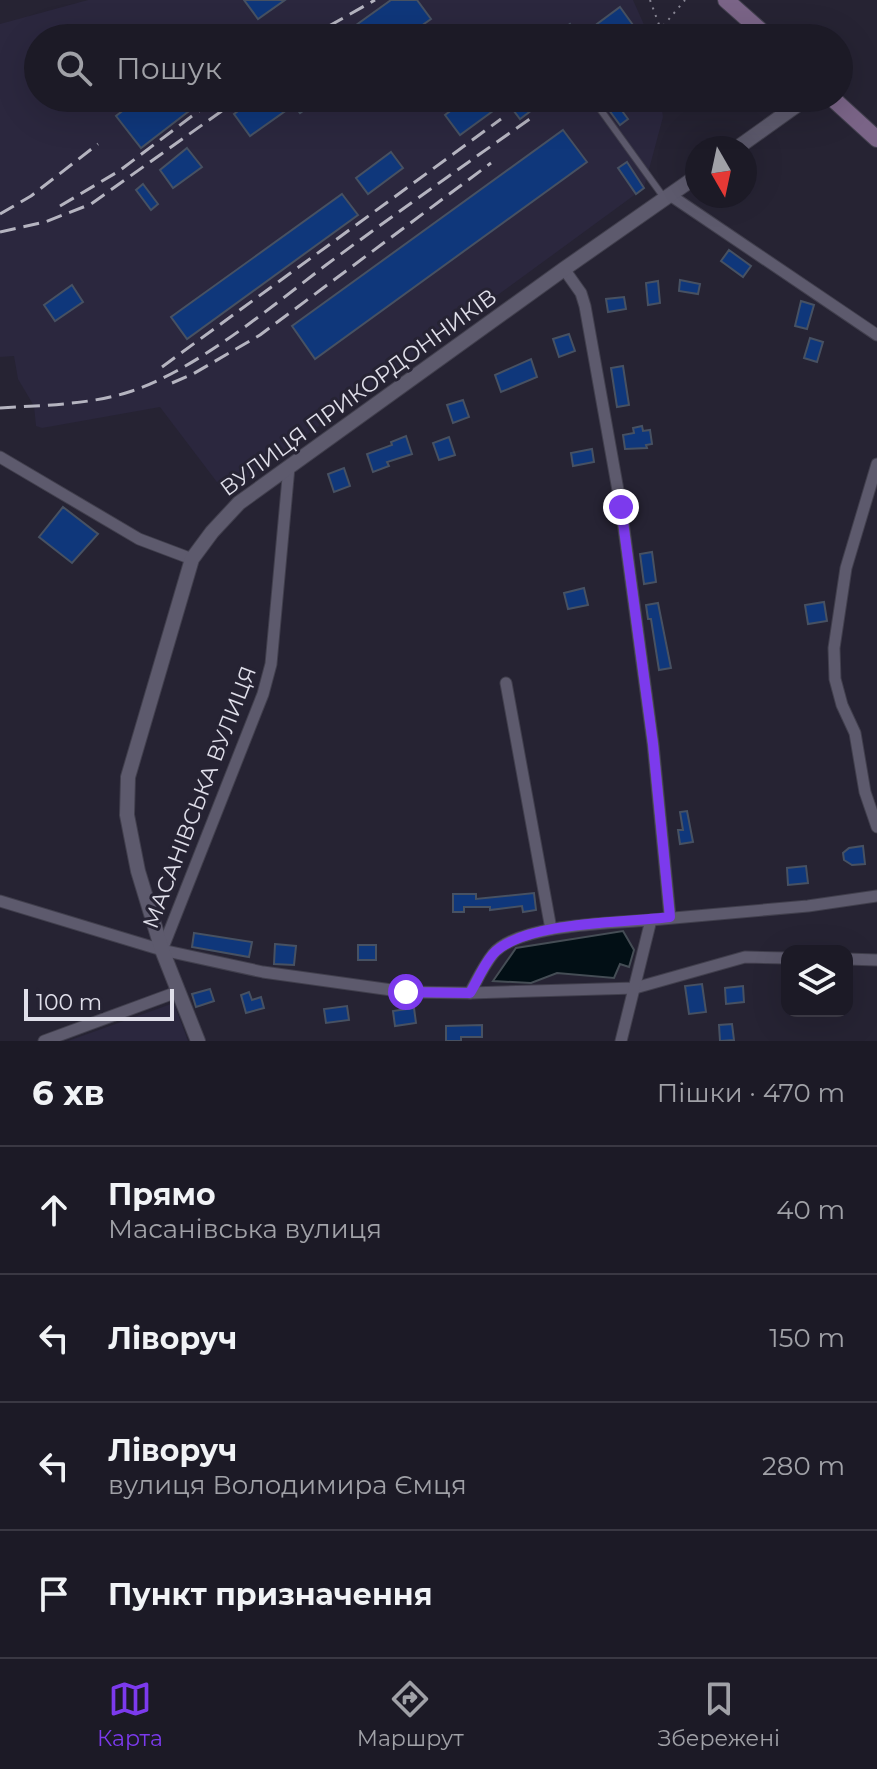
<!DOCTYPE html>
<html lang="uk">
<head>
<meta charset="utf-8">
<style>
	body { margin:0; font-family:Montserrat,sans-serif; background:#292732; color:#f1f3f6 }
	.controls { position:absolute; right:24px; bottom:24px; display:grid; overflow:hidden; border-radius:16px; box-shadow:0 8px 32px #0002 }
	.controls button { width:72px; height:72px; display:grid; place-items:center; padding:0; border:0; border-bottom:2px solid #3a3843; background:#1c1a26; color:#f1f3f6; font:40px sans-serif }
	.compass { position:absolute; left:685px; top:136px; width:72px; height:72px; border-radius:50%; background:#1c1a26; box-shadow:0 8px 32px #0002; rotate:171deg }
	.scale { position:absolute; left:24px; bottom:20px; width:150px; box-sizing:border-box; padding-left:8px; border:4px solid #e0dfea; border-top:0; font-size:22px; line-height:28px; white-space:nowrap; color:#e0dfea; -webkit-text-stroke:6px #262333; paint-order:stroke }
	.stop { position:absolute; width:24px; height:24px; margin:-18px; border:6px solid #7c3aed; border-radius:50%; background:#fff }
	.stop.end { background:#7c3aed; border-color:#fff; box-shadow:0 2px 8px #0008 }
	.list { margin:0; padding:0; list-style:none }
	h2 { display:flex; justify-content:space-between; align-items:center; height:104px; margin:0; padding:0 32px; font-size:34px }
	h2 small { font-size:26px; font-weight:400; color:#a0a1a7 }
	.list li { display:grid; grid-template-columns:52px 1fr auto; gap:24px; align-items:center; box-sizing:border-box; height:128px; padding:0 32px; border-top:2px solid #3a3843 }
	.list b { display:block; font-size:30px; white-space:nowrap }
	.list p { margin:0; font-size:26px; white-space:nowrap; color:#a0a1a7 }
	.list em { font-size:26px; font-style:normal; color:#a0a1a7 }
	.icon { flex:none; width:44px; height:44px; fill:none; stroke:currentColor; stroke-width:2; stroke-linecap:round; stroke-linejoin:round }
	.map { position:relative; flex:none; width:877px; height:1041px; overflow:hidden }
	.search { position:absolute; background:#1c1a26; box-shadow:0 8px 32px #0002; left:24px; right:24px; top:24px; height:88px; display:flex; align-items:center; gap:20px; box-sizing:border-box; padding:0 28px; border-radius:44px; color:#a0a1a7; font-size:30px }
	.sheet { height:616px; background:#1c1a26 }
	nav { display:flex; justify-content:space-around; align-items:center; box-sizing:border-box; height:112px; border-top:2px solid #3a3843; background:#1c1a26; font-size:22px; color:#a0a1a7 }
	nav a { display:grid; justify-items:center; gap:4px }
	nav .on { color:#7c3aed }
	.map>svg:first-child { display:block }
	.built { fill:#2b273e }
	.water { fill:#020f15; stroke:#454d55; stroke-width:2 }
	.building { fill:#0f377b; stroke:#475162; stroke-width:2 }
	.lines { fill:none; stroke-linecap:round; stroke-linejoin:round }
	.service-casing { stroke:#413f4d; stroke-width:8 }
	.minor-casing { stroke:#413f4d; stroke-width:13 }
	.tertiary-casing { stroke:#413f4d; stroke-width:16 }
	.secondary-casing { stroke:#413f4d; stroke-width:18 }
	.path { stroke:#898795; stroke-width:2; stroke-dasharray:2 6; stroke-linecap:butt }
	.service { stroke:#5d5a6d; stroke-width:6 }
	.minor { stroke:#5d5a6d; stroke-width:11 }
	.tertiary { stroke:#5d5a6d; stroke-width:14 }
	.secondary { stroke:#7a6487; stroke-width:16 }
	.rail { stroke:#b5b4c0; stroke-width:3; stroke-dasharray:16 8; stroke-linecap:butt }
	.route { stroke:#7c3aed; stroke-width:10 }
	.labels { text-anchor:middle; stroke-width:6; stroke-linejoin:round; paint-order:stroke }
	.street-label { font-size:22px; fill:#e0dfea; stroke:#262333 }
</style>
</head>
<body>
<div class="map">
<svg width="877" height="1041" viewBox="0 0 877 1041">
	<rect width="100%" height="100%" fill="#262333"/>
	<!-- built -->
	<g class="built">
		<path d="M88,0H633L650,38H38V98H660L663,117L644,188L226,494L160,407L42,428L36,426L34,406L18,379L14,356L0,357V24Z"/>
		<path d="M174,1003L188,1041H68Z"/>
	</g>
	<!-- water -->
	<path class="water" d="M623,931L634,950L629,967L620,964L614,978L557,973L531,983L493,981L516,948Z"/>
	<!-- building -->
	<g class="building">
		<path d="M244,0H285L258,19Z"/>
		<path d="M391,0H417L431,19L404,38H338Z"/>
		<path d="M620,7L638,32L629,38H608L597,24Z"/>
		<path d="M570,24L580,38H550Z"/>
		<path d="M139,98H206L141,148L116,116Z"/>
		<path d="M257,98H321L300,113L294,105L250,136L234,114Z"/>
		<path d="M468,98H489L497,108L460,135L445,115Z"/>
		<path d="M515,98H548L520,119L508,103Z"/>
		<path d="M614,100L628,119L620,125L606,106Z"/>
		<path d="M563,130L587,162L315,359L292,326Z"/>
		<path d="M187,148L202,167L173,188L160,170Z"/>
		<path d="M391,152L403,168L368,194L356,178Z"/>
		<path d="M627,162L644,188L636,194L618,168Z"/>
		<path d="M143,184L158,204L151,210L136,190Z"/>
		<path d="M342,194L358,215L187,339L171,317Z"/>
		<path d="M729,250L751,266L743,277L721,261Z"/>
		<path d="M680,280L700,284L698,294L679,291Z"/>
		<path d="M658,281L660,303L648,305L646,283Z"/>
		<path d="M72,285L83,302L55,321L44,305Z"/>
		<path d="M624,297L626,309L608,312L606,299Z"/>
		<path d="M801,301L814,305L807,329L795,326Z"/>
		<path d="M569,334L575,351L559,357L553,339Z"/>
		<path d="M810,338L823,342L817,362L804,358Z"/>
		<path d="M531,359L537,377L501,392L495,375Z"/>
		<path d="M623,366L629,405L617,407L611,368Z"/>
		<path d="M463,400L469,417L453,423L447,405Z"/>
		<path d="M642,426L643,431L650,430L652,444L646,445L647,448L625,449L623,435L634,433L633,428Z"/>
		<path d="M406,436L412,454L387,462L389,466L373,472L367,454L392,445L391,442Z"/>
		<path d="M449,437L455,455L439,460L433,443Z"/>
		<path d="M592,449L594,462L573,466L571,453Z"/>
		<path d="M344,468L350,486L334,492L328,474Z"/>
		<path d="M63,507L98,534L72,563L39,537Z"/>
		<path d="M652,552L656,582L644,584L640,554Z"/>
		<path d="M584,588L588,605L568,609L564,593Z"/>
		<path d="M824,602L827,621L808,624L805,605Z"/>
		<path d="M658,603L671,668L659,670L651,619H648L646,605Z"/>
		<path d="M687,811L693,842L680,844L678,830H683L680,812Z"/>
		<path d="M863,846L865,864L852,865L844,860L843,853L849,848Z"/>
		<path d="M806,866L808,883L788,885L787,868Z"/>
		<path d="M534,893L536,910L523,912L522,906L490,910V907H464V912H453V894H476V899Z"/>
		<path d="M194,933L252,942L249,957L192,947Z"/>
		<path d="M275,944L296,946L294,965L274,964Z"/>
		<rect x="358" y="945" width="18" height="15"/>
		<path d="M702,984L706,1012L689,1014L685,986Z"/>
		<path d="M743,986L744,1002L726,1004L725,988Z"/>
		<path d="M210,989L214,1001L196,1007L192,994Z"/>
		<path d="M249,992L252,1000L261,997L264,1008L246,1013L241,995Z"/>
		<path d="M347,1006L349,1020L326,1023L324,1009Z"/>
		<path d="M414,1008L416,1023L395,1026L393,1011Z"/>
		<path d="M732,1024L734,1040L720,1041L719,1025Z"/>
		<path d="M482,1025V1037H461V1041H446V1026Z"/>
	</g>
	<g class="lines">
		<defs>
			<path id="service" d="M592,98L665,199"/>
			<g id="minor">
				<path d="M670,195L877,335"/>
				<path d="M564,269L581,293L585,306L621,507L653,744L670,917"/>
				<path d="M0,457L139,539L192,559"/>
				<path d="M877,464L846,568L834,648L835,679L842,705L855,733L865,792L877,827"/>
				<path d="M289,467L271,664L263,694L162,950L263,972L406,992L470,993L635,988L745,957L787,958"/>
				<path d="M506,683L551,929"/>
				<path d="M0,901L162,950"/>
				<path d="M847,959L877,960"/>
				<path d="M470,993C477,980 484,965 493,954C518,924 612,923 651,920"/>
				<path d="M44,1041L177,992"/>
				<path d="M621,1041L651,920L808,906L877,896"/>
			</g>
			<g id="tertiary">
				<path d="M737,148L807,98"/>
				<path d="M198,1041L162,950L138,871L127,815L128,777L192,559L212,532L239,503L564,269L697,176"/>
			</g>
			<g id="secondary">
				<path d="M726,0L769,38"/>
				<path d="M832,98L877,139"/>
			</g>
		</defs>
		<!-- service casing -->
		<use href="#service" class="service-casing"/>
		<!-- minor casing -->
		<use href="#minor" class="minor-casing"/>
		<!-- tertiary casing -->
		<use href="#tertiary" class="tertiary-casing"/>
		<!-- secondary casing -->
		<use href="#secondary" class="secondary-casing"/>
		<!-- path -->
		<g class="path">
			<path d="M650,0L661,30"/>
			<path d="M653,38L685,0"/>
		</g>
		<!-- service -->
		<use href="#service" class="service"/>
		<!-- minor -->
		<use href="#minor" class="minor"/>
		<!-- tertiary -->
		<use href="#tertiary" class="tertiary"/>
		<!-- secondary -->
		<use href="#secondary" class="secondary"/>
		<!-- rail -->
		<g class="rail">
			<path d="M308,38L375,0"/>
			<path d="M60,206L119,171L216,98"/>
			<path d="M0,214L31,196L98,144"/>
			<path d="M0,232L45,222L91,204L240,98"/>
			<path d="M162,367L501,119"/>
			<path d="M172,383L193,374L260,335L491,163"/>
			<path d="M0,408C44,405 90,405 132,391C197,369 271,307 326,265C395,214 464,165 534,116"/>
		</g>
	</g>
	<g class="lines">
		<!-- route -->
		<path class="route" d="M406,992L470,993C478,980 485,961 496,951C531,921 623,923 670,917L653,744L621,507"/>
	</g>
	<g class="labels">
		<!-- street labels -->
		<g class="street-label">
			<text transform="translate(358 392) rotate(-36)" y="8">ВУЛИЦЯ ПРИКОРДОННИКІВ</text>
			<text transform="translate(199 797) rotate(-69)" y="8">МАСАНІВСЬКА ВУЛИЦЯ</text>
		</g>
	</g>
</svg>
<div class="controls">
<button><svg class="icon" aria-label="layers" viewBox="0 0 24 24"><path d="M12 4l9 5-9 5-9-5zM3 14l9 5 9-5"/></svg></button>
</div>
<svg class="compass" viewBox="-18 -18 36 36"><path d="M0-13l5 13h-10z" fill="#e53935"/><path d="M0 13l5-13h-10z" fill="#a0a1a7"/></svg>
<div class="scale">100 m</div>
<div class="stop" style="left:406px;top:992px"></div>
<div class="stop end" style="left:621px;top:507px"></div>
<div class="search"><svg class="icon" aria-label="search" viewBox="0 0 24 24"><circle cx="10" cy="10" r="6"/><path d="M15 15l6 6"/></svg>Пошук</div>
</div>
<section class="sheet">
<h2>6 хв<small>Пішки · 470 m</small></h2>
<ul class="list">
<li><svg class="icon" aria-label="ahead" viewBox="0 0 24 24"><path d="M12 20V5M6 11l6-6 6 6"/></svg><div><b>Прямо</b><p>Масанівська вулиця</p></div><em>40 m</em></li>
<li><svg class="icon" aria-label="left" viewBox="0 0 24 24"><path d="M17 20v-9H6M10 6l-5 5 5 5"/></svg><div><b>Ліворуч</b></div><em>150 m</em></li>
<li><svg class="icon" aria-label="left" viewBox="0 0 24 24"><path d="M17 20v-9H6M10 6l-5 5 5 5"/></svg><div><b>Ліворуч</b><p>вулиця Володимира Ємця</p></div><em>280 m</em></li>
<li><svg class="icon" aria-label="arrive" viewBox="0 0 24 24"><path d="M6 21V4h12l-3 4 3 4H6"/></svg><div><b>Пункт призначення</b></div></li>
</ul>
</section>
<nav>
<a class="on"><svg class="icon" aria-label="map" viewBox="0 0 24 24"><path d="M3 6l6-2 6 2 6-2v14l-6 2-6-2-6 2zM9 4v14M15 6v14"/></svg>Карта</a>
<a><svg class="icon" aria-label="directions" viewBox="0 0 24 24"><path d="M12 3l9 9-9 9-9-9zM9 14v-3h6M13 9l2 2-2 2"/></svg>Маршрут</a>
<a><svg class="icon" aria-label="saved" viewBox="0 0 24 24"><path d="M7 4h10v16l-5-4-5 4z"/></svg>Збережені</a>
</nav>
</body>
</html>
